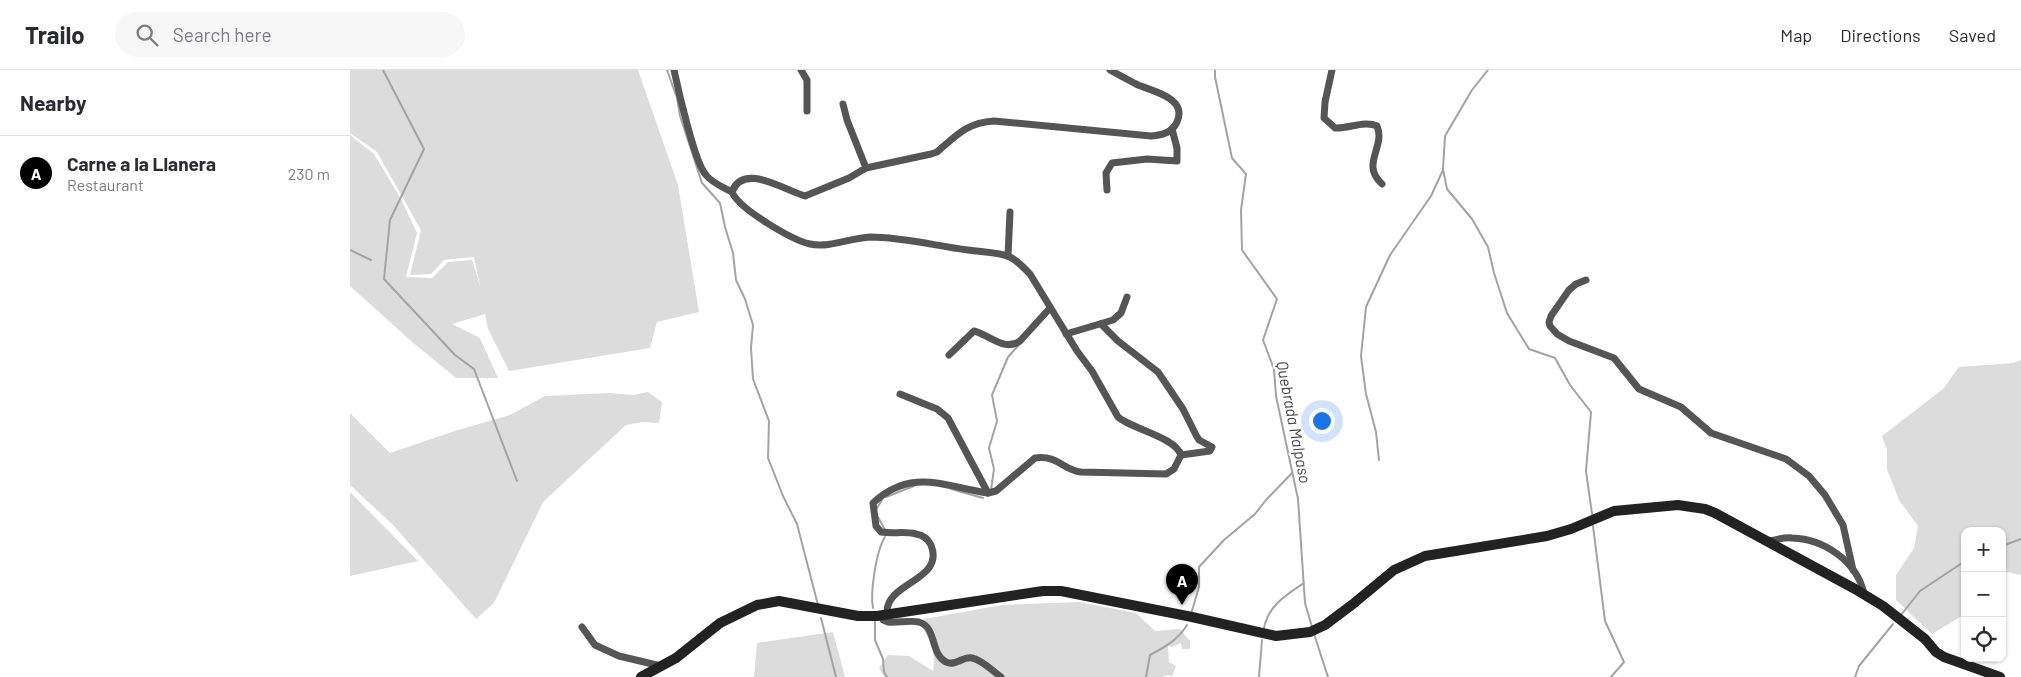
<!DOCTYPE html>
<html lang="en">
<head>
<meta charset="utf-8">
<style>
	body { margin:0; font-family:Barlow,sans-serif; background:#f7f7f7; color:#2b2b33 }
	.controls { position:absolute; right:15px; bottom:15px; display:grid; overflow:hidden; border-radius:10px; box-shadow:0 1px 4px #0004 }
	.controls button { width:45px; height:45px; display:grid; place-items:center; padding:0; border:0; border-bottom:1px solid #e1e1e2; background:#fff; color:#2b2b33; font:25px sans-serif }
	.you { position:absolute; left:971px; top:350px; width:18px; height:18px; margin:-12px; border:4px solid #fff; border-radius:50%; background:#1a73e8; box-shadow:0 0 0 8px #1a73e833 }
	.badge { display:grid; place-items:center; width:32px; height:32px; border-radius:50%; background:#000; color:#fff; font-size:16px; font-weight:700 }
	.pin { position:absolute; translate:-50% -41px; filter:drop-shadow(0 1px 2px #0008) }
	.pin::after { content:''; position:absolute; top:26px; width:18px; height:15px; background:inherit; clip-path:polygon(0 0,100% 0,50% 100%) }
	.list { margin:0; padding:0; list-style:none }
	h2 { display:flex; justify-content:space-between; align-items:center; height:65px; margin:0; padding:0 20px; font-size:21px }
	h2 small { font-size:16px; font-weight:400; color:#7c7c81 }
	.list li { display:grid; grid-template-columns:32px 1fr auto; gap:15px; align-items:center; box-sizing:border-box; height:75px; padding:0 20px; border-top:1px solid #e1e1e2 }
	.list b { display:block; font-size:19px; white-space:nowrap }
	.list p { margin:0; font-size:16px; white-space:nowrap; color:#7c7c81 }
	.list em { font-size:16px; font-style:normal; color:#7c7c81 }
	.icon { flex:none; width:28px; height:28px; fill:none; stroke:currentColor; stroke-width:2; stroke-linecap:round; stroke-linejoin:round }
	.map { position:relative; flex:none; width:1671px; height:607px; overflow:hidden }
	header { display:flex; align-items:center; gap:30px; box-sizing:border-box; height:70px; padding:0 25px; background:#fff; border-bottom:1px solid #e1e1e2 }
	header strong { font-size:24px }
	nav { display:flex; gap:28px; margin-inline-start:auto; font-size:18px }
	.search { width:350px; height:45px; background:#f7f7f7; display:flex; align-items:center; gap:12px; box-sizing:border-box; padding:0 18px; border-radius:28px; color:#7c7c81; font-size:19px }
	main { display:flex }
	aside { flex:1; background:#fff }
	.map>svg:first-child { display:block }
	.green { fill:#dcdcdc }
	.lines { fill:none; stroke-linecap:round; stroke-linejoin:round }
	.stream { stroke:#a3a3a3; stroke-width:2 }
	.minor { stroke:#555; stroke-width:7 }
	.secondary { stroke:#222; stroke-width:10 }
	.labels { text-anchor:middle; stroke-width:4.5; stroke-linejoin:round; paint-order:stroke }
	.water-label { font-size:16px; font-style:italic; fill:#444; stroke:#fff }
</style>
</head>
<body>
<header>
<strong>Trailo</strong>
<div class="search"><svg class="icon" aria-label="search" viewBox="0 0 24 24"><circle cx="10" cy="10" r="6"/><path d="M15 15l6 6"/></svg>Search here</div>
<nav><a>Map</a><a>Directions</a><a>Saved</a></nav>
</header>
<main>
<aside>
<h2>Nearby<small></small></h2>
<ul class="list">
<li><span class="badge">A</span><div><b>Carne a la Llanera</b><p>Restaurant</p></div><em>230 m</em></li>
</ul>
</aside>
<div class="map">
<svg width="1671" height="607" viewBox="0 0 1671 607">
	<rect width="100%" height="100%" fill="#fff"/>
	<!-- green -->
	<g class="green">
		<path d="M0,0H288L328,115L349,242L307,252L300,278L159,301L138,259L135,244L102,254L130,268L148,308H106L61,271L0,216V65L24,84L51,129L67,163L56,207L82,208L98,192L122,190L130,216L124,187L94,190L81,204L60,205L71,160L27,82L0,63Z"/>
		<path d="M1671,290V505L1652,501V461H1615V544L1582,564L1546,530V505L1564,478L1568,456L1549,430L1537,399V380L1532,366L1593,319L1609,297L1663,293Z"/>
		<path d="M298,322L312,332L309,353L293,352L276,355L193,432L144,533L126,549L43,455L0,415V343L40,383L105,361L160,345L195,326L260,323L283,325Z"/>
		<path d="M0,422L5,427L68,491L0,506Z"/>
		<path d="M729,532L786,543L805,561L830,559L840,571V579H832L831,573L822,577L818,576L819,592L826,596L822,607L818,605L812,607H534L529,598L538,585L559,586L583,601C587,581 578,568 569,550L652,535Z"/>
		<path d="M483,562L495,607H404L407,573Z"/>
	</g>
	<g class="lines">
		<!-- stream -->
		<g class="stream">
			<path d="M33,0L74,79L40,150L34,209L105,285L124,299L167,411"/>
			<path d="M317,0L327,28L330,46L352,113L370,133L375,157L383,183L386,210L395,229L403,255L401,278L403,309L419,351L418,388L433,426L447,454L468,535"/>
			<path d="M865,0V7L882,88L896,104L891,140L892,180L927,229L913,270L924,299L926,326L948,429L955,533L962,557"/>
			<path d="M1138,0L1122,20L1095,66L1093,99L1097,119L1122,149L1138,177L1144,203L1157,243L1179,279L1205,288L1220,315L1241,342L1236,401L1242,444"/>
			<path d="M0,180L21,190"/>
			<path d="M1029,390L1026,362L1016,324L1011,286L1016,237L1040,185L1081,126L1093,100"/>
			<path d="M601,419L633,428"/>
			<path d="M641,420L644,399L639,378L647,351L642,325L658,287L668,276"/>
			<path d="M536,427L564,416"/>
			<path d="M527,438L532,430"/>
			<path d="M528,447L535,460"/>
			<path d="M1243,456L1255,551L1274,592L1261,607"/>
			<path d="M1652,476L1671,469"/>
			<path d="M523,538C520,523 526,481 535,467"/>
			<path d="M841,544L849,517V497L874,470L905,444L916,430L942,403"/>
			<path d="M1551,545L1570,521L1615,491"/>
			<path d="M471,548L486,607"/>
			<path d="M525,550V570L533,589L534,602L537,607"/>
			<path d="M914,558C918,536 936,525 954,513"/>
			<path d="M964,564L978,607"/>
			<path d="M796,607L800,585C815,577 828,570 837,555"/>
			<path d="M909,607L912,570"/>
			<path d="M1505,607L1509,596L1543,554"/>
		</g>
		<!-- minor -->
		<g class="minor">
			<path d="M324,0C328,19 345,94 356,105C362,113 373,117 382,122"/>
			<path d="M451,0L457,10V41"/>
			<path d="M982,0L975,32L974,48L985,58C998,59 1015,50 1027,56C1036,77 1010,94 1032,114"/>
			<path d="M493,34L497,50L516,98"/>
			<path d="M757,120L756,103L762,93L797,89L827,91V78L822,59"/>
			<path d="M658,186L660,142"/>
			<path d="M1236,210L1226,214L1219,220L1201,246L1199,252L1200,256L1207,264L1219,271L1264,288L1289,319L1331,337L1361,363L1436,389L1459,406L1475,425L1493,455L1503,500"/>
			<path d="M751,254L768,271L808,302L833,339L846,365L849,370L862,377L860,381L831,385"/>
			<path d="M716,264L763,250L771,243L777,227"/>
			<path d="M599,285L624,261C640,265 654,282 670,271L700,238"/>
			<path d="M550,324L587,339L598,348L638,423"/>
			<path d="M1418,471C1426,470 1434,467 1442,468C1474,469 1507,491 1514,524"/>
			<path d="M232,557L245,575L269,586L311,596"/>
			<path d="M651,607C643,601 632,590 622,588C613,586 605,597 596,592C580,584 587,557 569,552C560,550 547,553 538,552L533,550L532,545L537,541C538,512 595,510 581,475C578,469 573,465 566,464C555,461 543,464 531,462L526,456L523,433C562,397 595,417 638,423L646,421L685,388C708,385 713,400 731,402L816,404L824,399L831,385C825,367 782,359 768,347L742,301L727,281L680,204C674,198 668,191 660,187C649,182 631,182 618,180C586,176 553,167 520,167C500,168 480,178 460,174C442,170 389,139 382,122C393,92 434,120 455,126L499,108L516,98L581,84L587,82C607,65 616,53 644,51L801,66C812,65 822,63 827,52C838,28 802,21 788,15C778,10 769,5 760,0"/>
		</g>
		<!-- secondary -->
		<path class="secondary" d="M291,607L326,588L370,553L407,535L429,531L508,546H527L693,521H711L842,547L926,566L960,562L975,555L1003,534L1044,500L1075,486L1197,466L1221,459L1264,441L1328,435L1355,439L1365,443L1505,519L1533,536L1575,569L1586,582L1594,587L1650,607"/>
	</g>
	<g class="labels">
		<!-- water labels -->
		<g class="water-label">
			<text transform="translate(944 352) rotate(79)" y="6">Quebrada Malpaso</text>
		</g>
	</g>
</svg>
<div class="controls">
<button>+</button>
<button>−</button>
<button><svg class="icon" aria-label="locate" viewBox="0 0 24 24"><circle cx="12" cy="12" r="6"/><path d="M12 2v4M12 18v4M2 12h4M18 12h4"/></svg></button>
</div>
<div class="you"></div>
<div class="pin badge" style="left:832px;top:535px">A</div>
</div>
</main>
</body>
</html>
